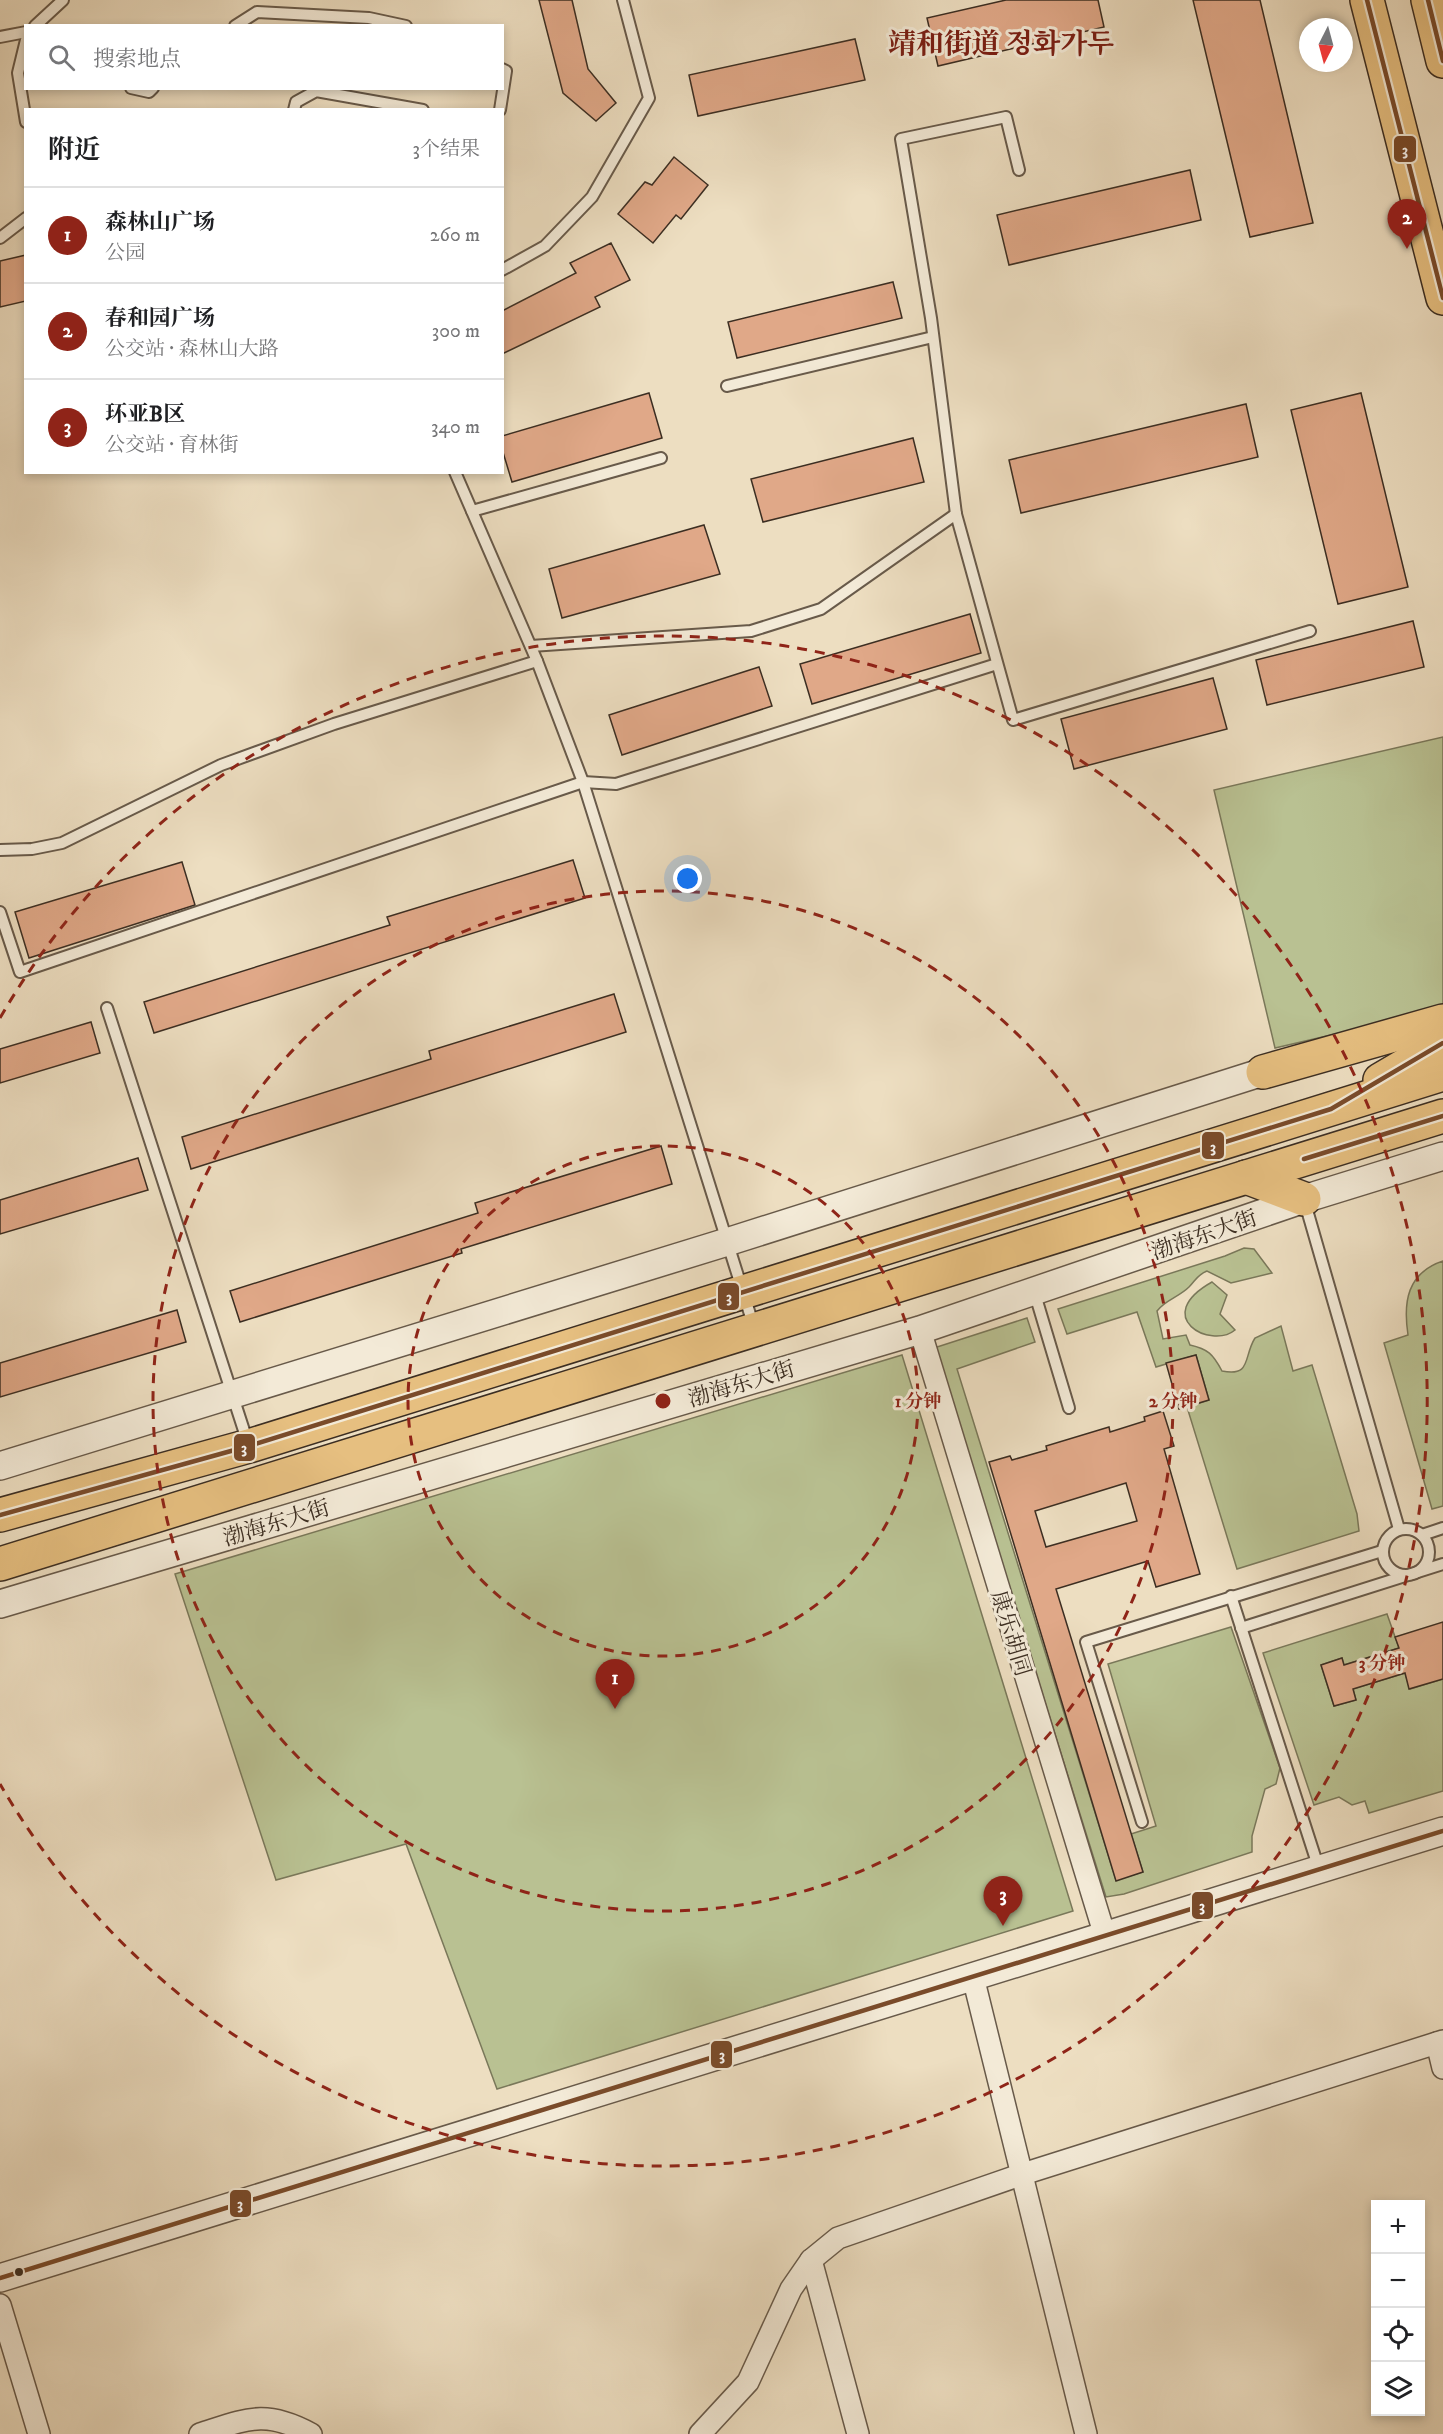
<!DOCTYPE html>
<html lang="zh">
<head>
<meta charset="utf-8">
<style>
	body { margin:0; font-family:"IM FELL DW Pica","Noto Serif SC","Noto Serif KR",serif; background:#f2f2f2; color:#202124 }
	.controls { position:absolute; right:18px; bottom:18px; display:grid; overflow:hidden; border-radius:0px; box-shadow:0 3px 9px #0003 }
	.controls button { width:54px; height:54px; display:grid; place-items:center; padding:0; border:0; border-bottom:2px solid #e0e0e0; background:#fff; color:#202124; font:30px sans-serif }
	.compass { position:absolute; left:1299px; top:18px; width:54px; height:54px; border-radius:50%; background:#fff; box-shadow:0 3px 9px #0003; rotate:186deg }
	.you { position:absolute; left:688px; top:879px; width:21px; height:21px; margin:-15px; border:4px solid #fff; border-radius:50%; background:#1a73e8; box-shadow:0 0 0 9px #1a73e833 }
	.badge { display:grid; place-items:center; width:39px; height:39px; border-radius:50%; background:#8f2418; color:#fff; font-size:20px; font-weight:700 }
	.pin { position:absolute; translate:-50% -50px; filter:drop-shadow(0 2px 3px #0008) }
	.pin::after { content:''; position:absolute; top:32px; width:21px; height:18px; background:inherit; clip-path:polygon(0 0,100% 0,50% 100%) }
	.list { margin:0; padding:0; list-style:none }
	h2 { display:flex; justify-content:space-between; align-items:center; height:78px; margin:0; padding:0 24px; font-size:26px }
	h2 small { font-size:20px; font-weight:400; color:#757577 }
	.list li { display:grid; grid-template-columns:39px 1fr auto; gap:18px; align-items:center; box-sizing:border-box; height:96px; padding:0 24px; border-top:2px solid #e0e0e0 }
	.list b { display:block; font-size:22px; white-space:nowrap }
	.list p { margin:0; font-size:20px; white-space:nowrap; color:#757577 }
	.list em { font-size:20px; font-style:normal; color:#757577 }
	.icon { flex:none; width:33px; height:33px; fill:none; stroke:currentColor; stroke-width:2; stroke-linecap:round; stroke-linejoin:round }
	.map { position:relative; flex:none; width:1443px; height:2434px; overflow:hidden }
	.search { position:absolute; background:#fff; box-shadow:0 3px 9px #0003; left:24px; top:24px; width:480px; height:66px; display:flex; align-items:center; gap:15px; box-sizing:border-box; padding:0 21px; border-radius:0px; color:#757577; font-size:22px }
	.panel { position:absolute; background:#fff; box-shadow:0 3px 9px #0003; left:24px; top:108px; width:480px; height:366px; border-radius:0px }
	.map>svg:first-child { display:block }
	.green { fill:#b9c192; stroke:#7a785a; stroke-width:1.5 }
	.building { fill:#e0a888; stroke:#3c2e22; stroke-width:1.5; fill-rule:evenodd }
	.lines { fill:none; stroke-linecap:round; stroke-linejoin:round }
	.service-casing { stroke:#685a4a; stroke-width:14 }
	.minor-casing { stroke:#685a4a; stroke-width:24 }
	.tertiary-casing { stroke:#685a4a; stroke-width:30 }
	.primary-casing { stroke:#3c2e22; stroke-width:36 }
	.trunk-casing { stroke:#3c2e22; stroke-width:36 }
	.service { stroke:#f3ead7; stroke-width:10 }
	.minor { stroke:#f3ead7; stroke-width:21 }
	.tertiary { stroke:#f3ead7; stroke-width:27 }
	.primary { stroke:#e6bf80; stroke-width:33 }
	.trunk { stroke:#e6bf80; stroke-width:33 }
	.bus-1-casing { stroke:#f3ead7; stroke-width:9 }
	.bus-1 { stroke:#7a4b2a; stroke-width:4.5 }
	.ring { fill:none; stroke:#8f2418; stroke-width:3; stroke-dasharray:10 8 }
	.bus-dot { fill:#3c2e22; stroke:#f3ead7; stroke-width:2 }
	.labels { text-anchor:middle; stroke-width:6; stroke-linejoin:round; paint-order:stroke }
	.street-label { font-size:22px; fill:#3c2e22; stroke:#f3ead7 }
	.district-label { font-size:28px; font-weight:bold; fill:#7a1f14; stroke:#f3ead7 }
	.centre { fill:#8f2418; stroke:#f3ead7; stroke-width:3 }
	.ring-label { font-size:18px; text-anchor:middle; font-weight:bold; fill:#8f2418; stroke:#f3ead7; stroke-width:6; stroke-linejoin:round; paint-order:stroke }
	.line-badge { stroke:#f3ead7; stroke-width:2 }
	.badge-label { font-size:16px; text-anchor:middle; font-weight:bold; fill:#fff }
</style>
</head>
<body>
<div class="map">
<svg width="1443" height="2434" viewBox="0 0 1443 2434">
	<rect width="100%" height="100%" fill="#eddec1"/>
	<filter id="stains"><feTurbulence type="fractalNoise" baseFrequency=".00333" numOctaves="4"/><feColorMatrix values="0 0 0 0 .2 0 0 0 0 .09 0 0 0 0 .02 0 0 0 .5 -.17"/></filter>
	<radialGradient id="worn" r=".72"><stop offset=".6" stop-color="#630" stop-opacity="0"/><stop offset="1" stop-color="#630" stop-opacity=".3"/></radialGradient>
	<!-- green -->
	<g class="green">
		<path d="M1443,737V1009L1275,1048L1214,790Z"/>
		<path d="M1244,1248L1254,1249L1272,1273L1231,1283L1207,1271C1197,1275 1196,1280 1189,1287C1179,1297 1165,1300 1157,1311L1163,1339L1186,1335L1190,1345C1208,1349 1213,1354 1222,1371C1252,1377 1243,1357 1255,1338L1281,1326L1293,1371L1312,1365L1357,1514L1359,1531L1237,1569L1187,1407L1209,1400L1196,1355L1156,1367L1137,1312L1067,1334L1058,1309L1225,1256Z"/>
		<path d="M1443,1261V1506L1432,1509L1384,1343L1408,1335C1403,1302 1407,1273 1443,1261Z"/>
		<path d="M1212,1282L1227,1295L1220,1314L1235,1330C1211,1350 1150,1317 1212,1282Z"/>
		<path d="M1027,1318L1035,1342L957,1369L1116,1880L1143,1872L1131,1834L1156,1826L1108,1664L1231,1627L1280,1768L1276,1784L1265,1789L1252,1836V1852L1124,1894L1106,1897L934,1348Z"/>
		<path d="M902,1355L1073,1911L497,2089L406,1844L276,1880L175,1574Z"/>
		<path d="M1387,1614L1399,1648L1344,1665L1342,1658L1321,1665L1334,1706L1356,1700L1353,1689L1405,1673L1410,1689L1443,1679V1791L1369,1813L1365,1801L1352,1805L1339,1797L1314,1805L1263,1653Z"/>
	</g>
	<!-- building -->
	<g class="building">
		<path d="M539,0H572L588,69L616,103L596,121L563,93Z"/>
		<path d="M1006,0H1098L1104,27L938,66L927,18Z"/>
		<path d="M1193,0H1260L1313,223L1250,237Z"/>
		<path d="M855,39L865,80L698,116L689,75Z"/>
		<path d="M674,157L708,185L681,219L676,215L653,243L618,214L645,182L652,185Z"/>
		<path d="M1190,170L1201,220L1009,265L997,215Z"/>
		<path d="M611,243L630,280L595,297L600,307L502,354V311L576,273L570,263Z"/>
		<path d="M26,255V301L0,307V261Z"/>
		<path d="M893,282L902,318L737,358L728,322Z"/>
		<path d="M649,393L662,438L512,482L502,449V436Z"/>
		<path d="M1361,393L1408,587L1338,604L1291,410Z"/>
		<path d="M1246,404L1258,457L1021,513L1009,460Z"/>
		<path d="M913,438L924,482L763,522L751,479Z"/>
		<path d="M704,525L720,574L562,618L549,569Z"/>
		<path d="M970,614L981,653L812,704L800,664Z"/>
		<path d="M1413,621L1424,667L1267,705L1256,660Z"/>
		<path d="M759,667L772,706L622,755L609,715Z"/>
		<path d="M1213,678L1227,729L1074,769L1061,719Z"/>
		<path d="M573,860L585,898L154,1033L144,1002L390,925L387,917Z"/>
		<path d="M182,862L195,905L29,958L15,912Z"/>
		<path d="M614,994L626,1032L191,1169L182,1137L431,1059L429,1051Z"/>
		<path d="M91,1022L100,1053L0,1083V1049Z"/>
		<path d="M661,1146L672,1184L461,1249L462,1253L240,1322L230,1291L478,1213L475,1203Z"/>
		<path d="M138,1158L148,1190L0,1234V1200Z"/>
		<path d="M177,1310L186,1342L0,1397V1363Z"/>
		<path d="M1196,1355L1209,1400L1179,1409L1166,1363Z"/>
		<path d="M1163,1411L1174,1446L1164,1449L1200,1574L1156,1587L1148,1561L1056,1589L1143,1872L1116,1881L989,1462L1010,1456L1012,1460L1047,1450L1046,1446L1109,1427L1110,1432L1145,1421L1144,1417ZM1126,1483L1137,1521L1046,1547L1035,1511Z"/>
		<path d="M1443,1622V1679L1409,1689L1405,1673L1353,1689L1356,1700L1334,1706L1321,1665L1342,1658L1344,1665L1399,1648L1395,1637Z"/>
	</g>
	<g class="lines">
		<defs>
			<g id="service">
				<path d="M35,26L63,0"/>
				<path d="M235,26L257,12L369,18L406,26"/>
				<path d="M0,37L26,32"/>
				<path d="M26,40L18,73L26,122"/>
				<path d="M131,88L149,92L153,88"/>
				<path d="M294,110L296,102L316,91L423,110"/>
				<path d="M500,110L506,71L502,69"/>
				<path d="M1019,170L1006,117L901,139L931,318L956,514L1013,720L1310,631"/>
				<path d="M0,238L26,218"/>
				<path d="M502,270L545,246L592,197L649,98L623,0"/>
				<path d="M727,386L933,337"/>
				<path d="M455,472L537,661L583,782L754,1327"/>
				<path d="M472,511L661,458"/>
				<path d="M531,646L751,631L821,609L956,514"/>
				<path d="M0,850L32,849L62,843L221,765L334,724L537,661"/>
				<path d="M0,912L20,972L583,782L616,784L997,664"/>
				<path d="M107,1008L248,1443"/>
				<path d="M1305,1203L1399,1529"/>
				<path d="M1034,1291L1069,1408"/>
				<circle cx="1406" cy="1552" r="23"/>
				<path d="M1422,1535L1443,1528"/>
				<path d="M1231,1596L1319,1869"/>
				<path d="M1241,1628L1443,1564"/>
				<path d="M1142,1822L1086,1642L1382,1551"/>
			</g>
			<g id="minor">
				<path d="M920,1330L1105,1936"/>
				<path d="M973,1977L1086,2434"/>
				<path d="M1437,2043L1443,2068"/>
				<path d="M811,2260L858,2434"/>
				<path d="M0,2305L39,2434"/>
				<path d="M200,2434C247,2419 265,2409 311,2434"/>
				<path d="M700,2434L748,2382L791,2289L811,2260L838,2238L1023,2174L1443,2041"/>
			</g>
			<g id="tertiary">
				<path d="M0,1466L727,1242L1263,1072"/>
				<path d="M0,1604L920,1330L1304,1199L1443,1156"/>
				<path d="M0,2278L1443,1831"/>
			</g>
			<g id="primary">
				<path d="M1367,0L1443,298"/>
				<path d="M1428,0L1443,61"/>
			</g>
			<g id="trunk">
				<path d="M1263,1072L1443,1021"/>
				<path d="M1380,1080L1443,1043"/>
				<path d="M1246,1177L1304,1199"/>
				<path d="M0,1515L249,1446L1443,1074"/>
				<path d="M0,1564L1443,1116"/>
			</g>
		</defs>
		<!-- service casing -->
		<use href="#service" class="service-casing"/>
		<!-- minor casing -->
		<use href="#minor" class="minor-casing"/>
		<!-- tertiary casing -->
		<use href="#tertiary" class="tertiary-casing"/>
		<!-- primary casing -->
		<use href="#primary" class="primary-casing"/>
		<!-- trunk casing -->
		<use href="#trunk" class="trunk-casing"/>
		<!-- service -->
		<use href="#service" class="service"/>
		<!-- minor -->
		<use href="#minor" class="minor"/>
		<!-- tertiary -->
		<use href="#tertiary" class="tertiary"/>
		<!-- primary -->
		<use href="#primary" class="primary"/>
		<!-- trunk -->
		<use href="#trunk" class="trunk"/>
		<defs>
			<g id="bus-1">
				<path d="M1367,0L1443,298"/>
				<path d="M1428,0L1443,61"/>
				<path d="M1304,1159L1443,1116"/>
				<path d="M0,1515L249,1446L1331,1109L1443,1043"/>
				<path d="M0,2278L1443,1831"/>
			</g>
		</defs>
		<!-- bus-1 casing -->
		<use href="#bus-1" class="bus-1-casing"/>
		<!-- bus-1 -->
		<use href="#bus-1" class="bus-1"/>
	</g>
	<!-- distance rings -->
	<g class="ring">
		<circle cx="663" cy="1401" r="255"/>
		<circle cx="663" cy="1401" r="510"/>
		<path d="M0 1018A765 765 0 1 1 0 1784"/>
	</g>
	<!-- markers -->
	<circle class="bus-dot" cx="19" cy="2272" r="5"/>
	<g class="labels">
		<!-- street labels -->
		<g class="street-label">
			<text transform="translate(1204 1234) rotate(-19)" y="8">渤海东大街</text>
			<text transform="translate(741 1383) rotate(-17)" y="8">渤海东大街</text>
			<text transform="translate(276 1522) rotate(-17)" y="8">渤海东大街</text>
			<text transform="translate(1012 1633) rotate(73)" y="8">康乐胡同</text>
		</g>
		<!-- district labels -->
		<g class="district-label">
			<text x="1001" y="53">靖和街道 정화가두</text>
		</g>
	</g>
	<circle cx="663" cy="1401" r="9" class="centre"/>
	<g class="ring-label">
		<text x="918" y="1407">1 分钟</text>
		<text x="1173" y="1407">2 分钟</text>
		<text x="1382" y="1669">3 分钟</text>
	</g>
	<g class="line-badge">
		<rect x="1393" y="135" width="24" height="28" rx="6" fill="#7a4b2a"/>
		<rect x="1201" y="1131" width="24" height="29" rx="6" fill="#7a4b2a"/>
		<rect x="717" y="1282" width="23" height="29" rx="6" fill="#7a4b2a"/>
		<rect x="233" y="1433" width="23" height="29" rx="6" fill="#7a4b2a"/>
		<rect x="1191" y="1891" width="23" height="29" rx="6" fill="#7a4b2a"/>
		<rect x="710" y="2040" width="23" height="29" rx="6" fill="#7a4b2a"/>
		<rect x="229" y="2189" width="23" height="29" rx="6" fill="#7a4b2a"/>
	</g>
	<g class="badge-label">
		<text x="1405" y="155">3</text>
		<text x="1213" y="1152">3</text>
		<text x="729" y="1302">3</text>
		<text x="244" y="1453">3</text>
		<text x="1202" y="1911">3</text>
		<text x="722" y="2060">3</text>
		<text x="240" y="2209">3</text>
	</g>
	<rect width="100%" height="100%" filter="url(#stains)"/>
	<rect width="100%" height="100%" fill="url(#worn)"/>
</svg>
<div class="controls">
<button>+</button>
<button>−</button>
<button><svg class="icon" aria-label="locate" viewBox="0 0 24 24"><circle cx="12" cy="12" r="6"/><path d="M12 2v4M12 18v4M2 12h4M18 12h4"/></svg></button>
<button><svg class="icon" aria-label="layers" viewBox="0 0 24 24"><path d="M12 4l9 5-9 5-9-5zM3 14l9 5 9-5"/></svg></button>
</div>
<svg class="compass" viewBox="-18 -18 36 36"><path d="M0-13l5 13h-10z" fill="#e53935"/><path d="M0 13l5-13h-10z" fill="#757577"/></svg>
<div class="you"></div>
<div class="pin badge" style="left:615px;top:1709px">1</div>
<div class="pin badge" style="left:1407px;top:249px">2</div>
<div class="pin badge" style="left:1003px;top:1926px">3</div>
<div class="search"><svg class="icon" aria-label="search" viewBox="0 0 24 24"><circle cx="10" cy="10" r="6"/><path d="M15 15l6 6"/></svg>搜索地点</div>
<section class="panel">
<h2>附近<small>3个结果</small></h2>
<ul class="list">
<li><span class="badge">1</span><div><b>森林山广场</b><p>公园</p></div><em>260 m</em></li>
<li><span class="badge">2</span><div><b>春和园广场</b><p>公交站 · 森林山大路</p></div><em>300 m</em></li>
<li><span class="badge">3</span><div><b>环亚B区</b><p>公交站 · 育林街</p></div><em>340 m</em></li>
</ul>
</section>
</div>
</body>
</html>
